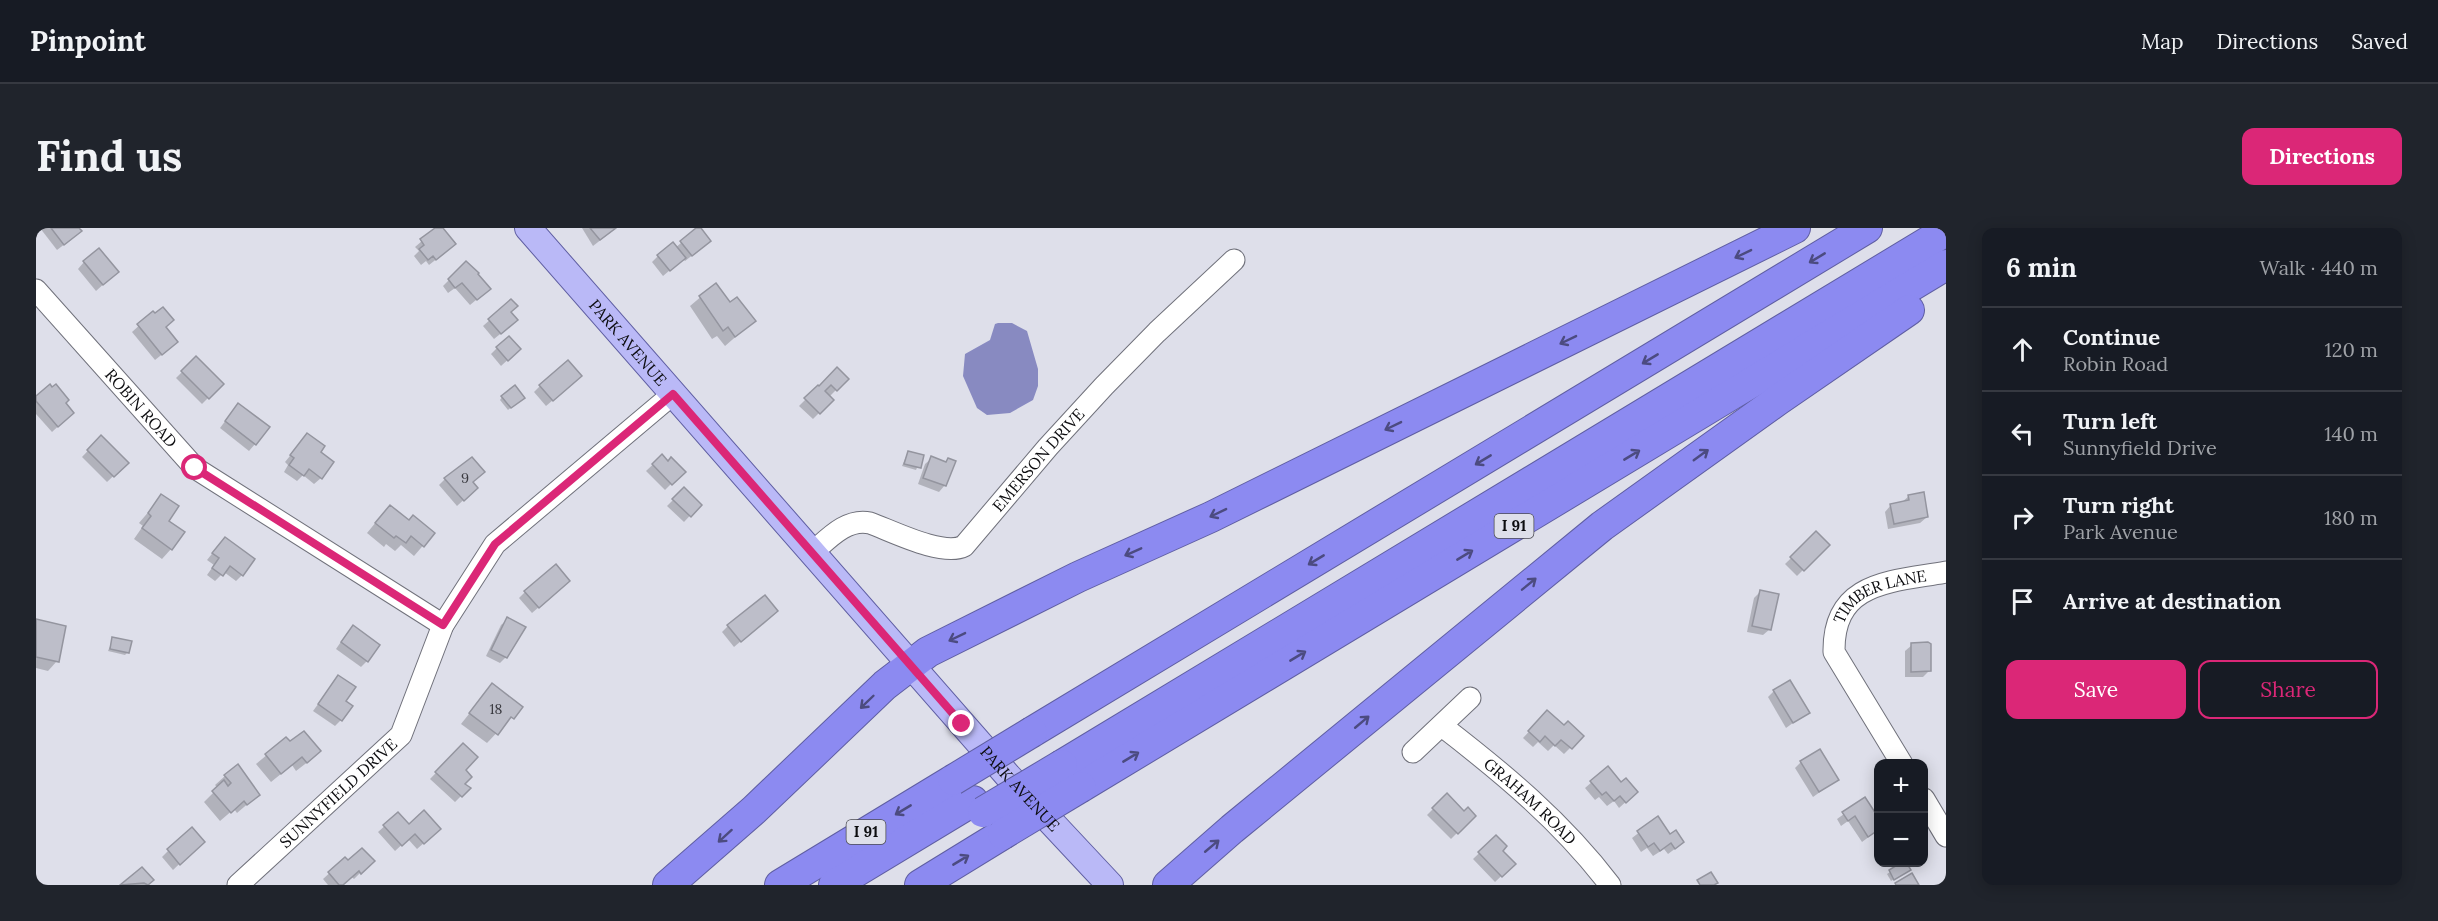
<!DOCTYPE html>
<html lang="en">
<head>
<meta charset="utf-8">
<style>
	body { margin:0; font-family:Lora,serif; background:#20242c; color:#f1f3f6 }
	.controls { position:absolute; right:18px; bottom:18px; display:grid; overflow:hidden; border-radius:12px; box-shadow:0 3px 15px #0003 }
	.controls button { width:54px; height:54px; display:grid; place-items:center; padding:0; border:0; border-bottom:2px solid #363941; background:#171b24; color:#f1f3f6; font:30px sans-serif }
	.stop { position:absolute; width:18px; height:18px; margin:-14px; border:4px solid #db2777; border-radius:50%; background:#fff }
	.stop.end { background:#db2777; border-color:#fff; box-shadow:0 2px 6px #0008 }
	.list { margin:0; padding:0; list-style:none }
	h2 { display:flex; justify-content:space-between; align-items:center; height:78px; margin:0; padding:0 24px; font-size:26px }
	h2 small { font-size:20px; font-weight:400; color:#9ea1a6 }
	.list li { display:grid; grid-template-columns:39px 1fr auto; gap:18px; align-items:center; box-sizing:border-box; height:84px; padding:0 24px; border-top:2px solid #363941 }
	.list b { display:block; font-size:22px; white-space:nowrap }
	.list p { margin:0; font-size:20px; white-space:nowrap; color:#9ea1a6 }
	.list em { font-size:20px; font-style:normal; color:#9ea1a6 }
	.actions { display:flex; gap:12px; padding:18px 24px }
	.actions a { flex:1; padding:14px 0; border:2px solid #db2777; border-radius:12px; text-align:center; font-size:21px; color:#db2777 }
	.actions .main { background:#db2777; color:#fff }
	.icon { flex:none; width:33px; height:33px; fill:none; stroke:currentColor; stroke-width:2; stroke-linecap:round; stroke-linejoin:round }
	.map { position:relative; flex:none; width:1910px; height:657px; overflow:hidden; border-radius:12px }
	header { display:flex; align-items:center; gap:36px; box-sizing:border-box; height:84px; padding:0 30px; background:#171b24; border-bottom:2px solid #363941 }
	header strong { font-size:28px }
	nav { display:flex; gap:33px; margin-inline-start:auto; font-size:21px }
	.intro { display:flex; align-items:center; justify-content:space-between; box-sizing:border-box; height:144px; padding:0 36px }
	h1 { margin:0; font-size:42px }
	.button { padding:15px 27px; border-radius:12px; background:#db2777; color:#fff; font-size:21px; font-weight:700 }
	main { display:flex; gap:36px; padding:0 36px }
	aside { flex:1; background:#171b24; border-radius:12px; box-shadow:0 3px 15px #0003 }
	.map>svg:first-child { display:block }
	.water { fill:#888ac1 }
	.shadow { fill:#0003 }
	.building { fill:#bdbec9; stroke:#94959f; stroke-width:1.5 }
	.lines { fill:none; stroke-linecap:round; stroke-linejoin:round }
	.minor-casing { stroke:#70717b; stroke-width:23 }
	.major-casing { stroke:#5f5ea2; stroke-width:28 }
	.highway-casing { stroke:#5f5ea2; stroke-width:32 }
	.minor { stroke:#fff; stroke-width:21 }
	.major { stroke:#bab9f7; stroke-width:26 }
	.highway { stroke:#8c8af1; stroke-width:30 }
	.highway-bridge-casing { stroke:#5f5ea2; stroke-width:32; stroke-linecap:butt }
	.highway-bridge { stroke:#8c8af1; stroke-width:30 }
	.oneway { stroke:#4c4b80 }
	.route { stroke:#db2777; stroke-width:8 }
	.labels { text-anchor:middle; stroke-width:6; stroke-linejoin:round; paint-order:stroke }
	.number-label { font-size:14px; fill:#38383e }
	.shield { fill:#dedfea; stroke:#4b4b51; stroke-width:1.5 }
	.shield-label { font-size:15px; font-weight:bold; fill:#0c0c0f }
	.street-label { font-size:16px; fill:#0c0c0f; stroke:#dedfea }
</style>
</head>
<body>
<header>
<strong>Pinpoint</strong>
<nav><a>Map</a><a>Directions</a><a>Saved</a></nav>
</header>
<div class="intro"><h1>Find us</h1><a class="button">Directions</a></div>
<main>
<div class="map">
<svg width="1910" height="657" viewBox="0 0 1910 657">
	<rect width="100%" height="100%" fill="#dedfea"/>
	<!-- water -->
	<path class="water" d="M962,95H976L991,103L1002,141V158L997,172L974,185L951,187L941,180L927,148L929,126L954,112L959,96Z"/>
	<!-- shadow -->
	<g class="shadow">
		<path d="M4,0H41L38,9L21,22Z"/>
		<path d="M401,0H405L412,22L393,37L390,33L385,37L378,28L383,23L379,19Z"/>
		<path d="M546,0H580L557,18Z"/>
		<path d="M663,0L667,19L649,33L647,31L627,48L616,34L622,28L639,20Z"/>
		<path d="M48,34L81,44L60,63L42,41Z"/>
		<path d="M430,35L446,67L434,77L419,60L412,65L407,58Z"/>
		<path d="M679,57L694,76L718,93L689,118L681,108L676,111L654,78Z"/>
		<path d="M475,73L474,98L458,111L447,98Z"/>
		<path d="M117,85L129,99L134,120L119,132L96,104Z"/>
		<path d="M461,120L477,127L465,138L455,126Z"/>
		<path d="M160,130L186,156L166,176L140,150Z"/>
		<path d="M811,151L793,169L796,172L777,191L763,178L782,159Z"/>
		<path d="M537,155L510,178L498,164L504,158Z"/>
		<path d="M16,161L28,175L30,191L16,204L0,186V170Z"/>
		<path d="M466,169L484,172L472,182L464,172Z"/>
		<path d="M196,184L219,216L213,223L184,200Z"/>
		<path d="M271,207L283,225L285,250L278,256L267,247L261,253L248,244L252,237L249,234Z"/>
		<path d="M65,209L91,235L71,254L46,229Z"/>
		<path d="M872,224L886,228L880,242L866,238Z"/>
		<path d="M626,228L647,244L629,262L610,243Z"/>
		<path d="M896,230L909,235L912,231L909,257L903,264L882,256L889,236Z"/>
		<path d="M409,251L435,255L434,266L421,278L403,257Z"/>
		<path d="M648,261L664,277L648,294L631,278Z"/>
		<path d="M126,268L135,321L126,331L98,311L107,298L103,295Z"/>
		<path d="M1873,268L1891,289L1884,295L1852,301L1849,284L1855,277L1866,274Z"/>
		<path d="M345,288L373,294L397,306L378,328L365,317L359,323L350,316L348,319L331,305Z"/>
		<path d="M1780,306L1792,317L1761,348L1749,336Z"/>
		<path d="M183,317L206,347L200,353L188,344L179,353L171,347L178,337L171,332Z"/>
		<path d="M526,359L496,385L483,370L489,364Z"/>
		<path d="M1724,364L1734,401L1727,407L1711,404L1718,370Z"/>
		<path d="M740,383L698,419L686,404L692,398Z"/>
		<path d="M472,391L470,429L464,435L450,428L465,397Z"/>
		<path d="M0,393L21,433L12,443L0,440Z"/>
		<path d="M311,405L331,433L325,439L300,421Z"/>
		<path d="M77,411L92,424L89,427L72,423Z"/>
		<path d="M1876,417L1893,443L1887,449H1869V423Z"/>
		<path d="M302,449L308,473L305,492L299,498L277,483Z"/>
		<path d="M456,457L485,479L451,515L425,496Z"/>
		<path d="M1738,463L1772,484L1750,500L1732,469Z"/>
		<path d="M1511,484L1527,499L1546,508L1528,526L1518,517L1512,523L1502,514L1497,519L1487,510Z"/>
		<path d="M250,511L273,533L260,543L256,537L235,554L220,536Z"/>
		<path d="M427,517V556L433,560L419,574L394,551Z"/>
		<path d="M1765,534L1801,552L1777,569L1759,540Z"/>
		<path d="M1572,540L1594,570L1583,580L1578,573L1571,578L1563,569L1559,572L1549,560Z"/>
		<path d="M189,548L222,567L201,585L198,581L184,593L168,574L182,560L179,557Z"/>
		<path d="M1411,567L1428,585L1438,588L1415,611L1391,587Z"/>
		<path d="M1829,571L1842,592V602L1826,614L1812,593L1805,598L1801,591Z"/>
		<path d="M362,586L373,598L397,607L381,621L372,611L359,623L342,604Z"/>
		<path d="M1622,590L1640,620L1632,626L1628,621L1617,628L1611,620L1605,624L1596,610Z"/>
		<path d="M1460,609L1465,623L1478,636L1459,654L1437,631Z"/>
		<path d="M136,619L160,620L137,642L126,629Z"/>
		<path d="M309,631L330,639L318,651L315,648L306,657H292L287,651Z"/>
		<path d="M1869,635L1870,644L1855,653L1851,646Z"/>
		<path d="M106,641L116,652L111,657H86Z"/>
	</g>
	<!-- building -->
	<g class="building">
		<path d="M15,0H43L46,3L28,17Z"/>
		<path d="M399,0H407L420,16L400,32L397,28L392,32L383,21L388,17L384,11Z"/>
		<path d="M554,0H580L564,12Z"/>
		<path d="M660,0H665L675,13L656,28L644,13Z"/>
		<path d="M637,14L650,30L634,43L621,27Z"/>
		<path d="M63,20L83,44L67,57L47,33Z"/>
		<path d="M430,33L443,45L442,46L455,61L441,72L426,55L419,60L412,51Z"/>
		<path d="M680,55L694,74L701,69L720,93L699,109L692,99L687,103L663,68Z"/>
		<path d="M475,71L482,78L475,84L482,92L465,106L452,91Z"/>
		<path d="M127,79L138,92L130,99L142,114L126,127L101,96L117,83L119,85Z"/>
		<path d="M473,108L485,121L472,133L460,119Z"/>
		<path d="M160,128L188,156L173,171L145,143Z"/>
		<path d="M532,132L546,148L517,173L503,157Z"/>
		<path d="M801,139L813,151L801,163L795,157L789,163L798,172L784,186L768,170L782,157L783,158Z"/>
		<path d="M14,156L16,159L20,156L33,172L30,175L38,185L22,199L0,173V168Z"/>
		<path d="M479,157L489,170L475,180L465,168Z"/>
		<path d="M202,175L234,199L220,217L189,193Z"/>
		<path d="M271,205L289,218L285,224L298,234L286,251L273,241L268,248L253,237L258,230L254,227Z"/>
		<path d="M65,207L93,235L78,249L51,222Z"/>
		<path d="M872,223L888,227L885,240L868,236Z"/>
		<path d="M626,226L632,233L635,229L650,244L636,257L616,236Z"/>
		<path d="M895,228L910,234L912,230L920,233L910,258L887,250Z"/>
		<path d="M436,229L449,244L437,254L442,260L428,273L408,250Z"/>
		<path d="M648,259L666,277L655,289L636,271Z"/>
		<path d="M1888,264L1892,289L1858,296L1854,276L1873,272L1872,267Z"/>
		<path d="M125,266L143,278L133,293L149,304L136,322L106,300L115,288L112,285Z"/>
		<path d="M354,277L373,292L377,287L399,305L388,319L375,308L370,315L360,308L358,310L339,295Z"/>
		<path d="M1780,303L1794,317L1768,343L1754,329Z"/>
		<path d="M189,309L219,331L207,348L194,338L187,348L176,340L183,330L176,325Z"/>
		<path d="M520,336L534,353L503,380L488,363Z"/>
		<path d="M1724,362L1743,366L1735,402L1716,398Z"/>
		<path d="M729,367L742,383L705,414L691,397Z"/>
		<path d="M471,389L490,399L471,430L455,422Z"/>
		<path d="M0,391L30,398L23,434L0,429Z"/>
		<path d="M317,397L344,417L332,434L305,414Z"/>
		<path d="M76,409L96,413L93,425L74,421Z"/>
		<path d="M1892,414L1895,416V443L1875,444V415Z"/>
		<path d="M302,447L320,459L310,473L317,478L306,493L282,476Z"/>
		<path d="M1754,452L1774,485L1757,495L1737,462Z"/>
		<path d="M456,455L487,479L478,491L475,489L462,507L433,485Z"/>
		<path d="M1511,482L1528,497L1532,493L1548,508L1536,521L1525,512L1519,518L1509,508L1504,514L1492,503Z"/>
		<path d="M268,503L285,523L271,535L266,529L245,546L229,526L250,509L254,513Z"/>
		<path d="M427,515L442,529L430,542L436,549L429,556L435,560L426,569L399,544Z"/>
		<path d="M1784,521L1803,552L1783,564L1764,533Z"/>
		<path d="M202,536L224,567L211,577L208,573L195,585L176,563L188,552L192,558L195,555L188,547Z"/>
		<path d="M1572,538L1585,554L1590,550L1602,564L1590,575L1584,568L1578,573L1570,564L1566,567L1554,553Z"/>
		<path d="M1411,565L1428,583L1432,579L1440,588L1422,606L1396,580Z"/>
		<path d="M1829,569L1842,589V602L1832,609L1819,588L1812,593L1806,584Z"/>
		<path d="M388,582L405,601L388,616L379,606L366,618L347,597L362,584L373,596Z"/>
		<path d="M1622,588L1634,606L1640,602L1648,614L1639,621L1635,615L1624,623L1618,615L1612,619L1601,603Z"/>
		<path d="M156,599L169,614L144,637L131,621Z"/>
		<path d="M1460,607L1471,618L1467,623L1480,636L1466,649L1442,624Z"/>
		<path d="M326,620L339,633L325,646L323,643L307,657H303L292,644L309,629L312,632Z"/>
		<path d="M1866,634H1870L1875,642L1858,652L1853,642Z"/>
		<path d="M106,639L118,652L112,657L108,655L84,657Z"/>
		<path d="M1675,644L1682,655L1678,657H1664L1661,652Z"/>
		<path d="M1876,645L1883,657H1860L1859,655Z"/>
	</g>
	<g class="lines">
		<defs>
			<g id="minor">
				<path id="s1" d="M0,62L159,240L407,397"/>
				<path id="s2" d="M777,324C793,310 811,290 834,295C856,303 907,329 928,318L1012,219L1068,158L1121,104L1198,32"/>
				<path id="s3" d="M1406,498C1467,545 1526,594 1574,657"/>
				<path d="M1377,524L1434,470"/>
				<path id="s4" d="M1866,536L1798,424C1797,353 1855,354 1910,344"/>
				<path d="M1888,571L1910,608"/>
				<path id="s5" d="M202,657L365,507L407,397L459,316L637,166"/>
			</g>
			<g id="major">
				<path id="s6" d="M492,0L972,548L1074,657"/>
			</g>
			<g id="highway">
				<path d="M996,504L1831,0"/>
				<path d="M1026,537L1910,3"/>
				<path d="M1045,559L1910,37"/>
				<path d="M632,657L718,582L849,457L892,424L1042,349L1175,289L1759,0"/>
				<path d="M744,657L917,552"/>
				<path d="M798,657L937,573"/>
				<path d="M884,657L967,606"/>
				<path d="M1132,657L1196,601L1566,298L1742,172L1873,82"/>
			</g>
		</defs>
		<!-- minor casing -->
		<use href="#minor" class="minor-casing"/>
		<!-- major casing -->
		<use href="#major" class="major-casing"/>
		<!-- highway casing -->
		<use href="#highway" class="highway-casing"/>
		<!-- minor -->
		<use href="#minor" class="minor"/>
		<!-- major -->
		<use href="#major" class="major"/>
		<!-- highway -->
		<use href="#highway" class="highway"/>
		<defs>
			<g id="highway-bridge">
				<path d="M917,552L996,504"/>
				<path d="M947,584L1026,537"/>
				<path d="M967,606L1045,559"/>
			</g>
		</defs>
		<!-- highway-bridge casing -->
		<use href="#highway-bridge" class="highway-bridge-casing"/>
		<!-- highway-bridge -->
		<use href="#highway-bridge" class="highway-bridge"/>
	</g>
	<!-- one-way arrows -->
	<defs><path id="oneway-shaft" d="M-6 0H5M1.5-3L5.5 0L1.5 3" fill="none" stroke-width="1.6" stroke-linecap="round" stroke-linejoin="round" transform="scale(1.5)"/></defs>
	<g class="oneway">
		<use href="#oneway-shaft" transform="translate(1707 26) rotate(154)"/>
		<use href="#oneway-shaft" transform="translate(1781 30) rotate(149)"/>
		<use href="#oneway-shaft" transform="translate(1532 112) rotate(154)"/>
		<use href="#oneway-shaft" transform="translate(1614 131) rotate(149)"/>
		<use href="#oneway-shaft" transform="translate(1357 198) rotate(154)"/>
		<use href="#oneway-shaft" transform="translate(1596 227) rotate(-31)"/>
		<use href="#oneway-shaft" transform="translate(1665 227) rotate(-36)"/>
		<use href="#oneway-shaft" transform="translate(1447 232) rotate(149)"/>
		<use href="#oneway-shaft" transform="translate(1182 285) rotate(154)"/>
		<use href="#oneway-shaft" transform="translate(1097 324) rotate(156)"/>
		<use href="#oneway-shaft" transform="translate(1429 327) rotate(-31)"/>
		<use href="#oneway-shaft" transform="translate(1280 332) rotate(149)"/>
		<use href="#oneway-shaft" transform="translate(1493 356) rotate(-39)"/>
		<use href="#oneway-shaft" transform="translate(921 409) rotate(154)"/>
		<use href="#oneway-shaft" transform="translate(1262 428) rotate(-31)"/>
		<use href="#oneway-shaft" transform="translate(831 474) rotate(136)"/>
		<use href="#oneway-shaft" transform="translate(1326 494) rotate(-40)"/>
		<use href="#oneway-shaft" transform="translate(1095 529) rotate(-31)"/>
		<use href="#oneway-shaft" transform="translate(867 582) rotate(149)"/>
		<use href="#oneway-shaft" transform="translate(689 608) rotate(138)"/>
		<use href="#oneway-shaft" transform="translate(1176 618) rotate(-40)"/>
		<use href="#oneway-shaft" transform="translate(925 632) rotate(-31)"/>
	</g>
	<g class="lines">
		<!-- route -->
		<path class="route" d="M159,240L407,397L459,316L637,166L926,496"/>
	</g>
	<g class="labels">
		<!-- number labels -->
		<g class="number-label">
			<text x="429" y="255">9</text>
			<text x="460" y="486">18</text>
		</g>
		<!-- shield labels -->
		<g class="shield">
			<rect x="1458.5" y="286" width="39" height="24" rx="4.5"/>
			<rect x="810.5" y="592" width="39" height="24" rx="4.5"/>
		</g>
		<g class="shield-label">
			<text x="1478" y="303">I 91</text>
			<text x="830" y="609">I 91</text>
		</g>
		<!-- street labels -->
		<g class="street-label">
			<text dy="6" stroke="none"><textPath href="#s6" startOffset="152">PARK AVENUE</textPath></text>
			<text dy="6" stroke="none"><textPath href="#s1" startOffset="158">ROBIN ROAD</textPath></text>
			<text dy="6" stroke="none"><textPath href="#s2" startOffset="279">EMERSON DRIVE</textPath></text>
			<text dy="6" stroke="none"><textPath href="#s4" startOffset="214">TIMBER LANE</textPath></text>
			<text dy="6" stroke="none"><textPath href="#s6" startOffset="746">PARK AVENUE</textPath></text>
			<text dy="6" stroke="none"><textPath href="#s5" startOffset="136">SUNNYFIELD DRIVE</textPath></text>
			<text dy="6" stroke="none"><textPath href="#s3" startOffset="116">GRAHAM ROAD</textPath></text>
		</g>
	</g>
</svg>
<div class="controls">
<button>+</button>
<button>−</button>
</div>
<div class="stop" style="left:159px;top:240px"></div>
<div class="stop end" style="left:926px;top:496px"></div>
</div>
<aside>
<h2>6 min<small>Walk · 440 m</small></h2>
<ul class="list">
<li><svg class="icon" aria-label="ahead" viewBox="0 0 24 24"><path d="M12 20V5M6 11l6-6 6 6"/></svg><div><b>Continue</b><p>Robin Road</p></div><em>120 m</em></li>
<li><svg class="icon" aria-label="left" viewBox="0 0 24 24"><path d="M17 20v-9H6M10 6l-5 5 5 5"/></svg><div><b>Turn left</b><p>Sunnyfield Drive</p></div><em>140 m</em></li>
<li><svg class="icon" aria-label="right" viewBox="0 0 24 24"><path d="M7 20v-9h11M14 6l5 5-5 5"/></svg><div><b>Turn right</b><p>Park Avenue</p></div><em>180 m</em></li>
<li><svg class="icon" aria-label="arrive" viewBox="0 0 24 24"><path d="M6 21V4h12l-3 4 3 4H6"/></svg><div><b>Arrive at destination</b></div></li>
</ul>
<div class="actions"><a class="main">Save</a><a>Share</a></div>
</aside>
</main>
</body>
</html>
